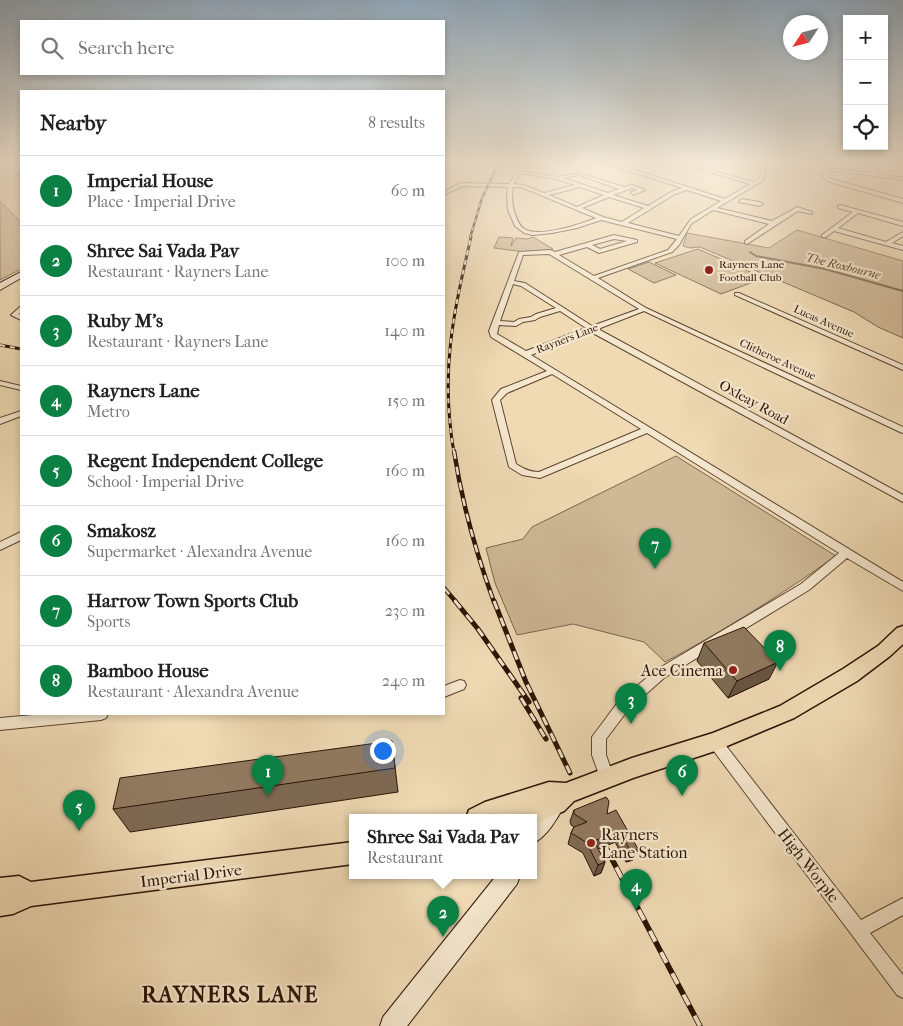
<!DOCTYPE html>
<html lang="en">
<head>
<meta charset="utf-8">
<style>
	body { margin:0; font-family:"IM FELL French Canon",serif; background:#f6f6f6; color:#222 }
	.controls { position:absolute; right:15px; top:15px; display:grid; overflow:hidden; border-radius:0px; box-shadow:0 2px 8px #0003 }
	.controls button { width:45px; height:45px; display:grid; place-items:center; padding:0; border:0; border-bottom:1px solid #e0e0e0; background:#fff; color:#222; font:25px sans-serif }
	.compass { position:absolute; left:783px; top:15px; width:45px; height:45px; border-radius:50%; background:#fff; box-shadow:0 2px 8px #0003; rotate:234deg }
	.you { position:absolute; left:382px; top:750px; width:18px; height:18px; margin:-12px; border:4px solid #fff; border-radius:50%; background:#1a73e8; box-shadow:0 0 0 8px #1a73e833 }
	.badge { display:grid; place-items:center; width:32px; height:32px; border-radius:50%; background:#0b8043; color:#fff; font-size:16px; font-weight:700 }
	.pin { position:absolute; translate:-50% -41px; filter:drop-shadow(0 1px 2px #0008) }
	.pin::after { content:''; position:absolute; top:26px; width:18px; height:15px; background:inherit; clip-path:polygon(0 0,100% 0,50% 100%) }
	.popup { position:absolute; left:349px; top:814px; width:188px; height:65px; box-sizing:border-box; display:grid; place-content:center; border-radius:0px; background:#fff; filter:drop-shadow(0 1px 4px #0005); font-size:16px; white-space:nowrap; color:#767676 }
	.popup b { font-size:19px; color:#222 }
	.popup::after { content:''; position:absolute; left:50%; top:100%; margin-left:-10px; border:10px solid transparent; border-top-color:#fff }
	.list { margin:0; padding:0; list-style:none }
	h2 { display:flex; justify-content:space-between; align-items:center; height:65px; margin:0; padding:0 20px; font-size:21px }
	h2 small { font-size:16px; font-weight:400; color:#767676 }
	.list li { display:grid; grid-template-columns:32px 1fr auto; gap:15px; align-items:center; box-sizing:border-box; height:70px; padding:0 20px; border-top:1px solid #e0e0e0 }
	.list b { display:block; font-size:19px; white-space:nowrap }
	.list p { margin:0; font-size:16px; white-space:nowrap; color:#767676 }
	.list em { font-size:16px; font-style:normal; color:#767676 }
	.icon { flex:none; width:28px; height:28px; fill:none; stroke:currentColor; stroke-width:2; stroke-linecap:round; stroke-linejoin:round }
	.map { position:relative; flex:none; width:903px; height:1026px; overflow:hidden }
	.search { position:absolute; background:#fff; box-shadow:0 2px 8px #0003; left:20px; top:20px; width:425px; height:55px; display:flex; align-items:center; gap:12px; box-sizing:border-box; padding:0 18px; border-radius:0px; color:#767676; font-size:19px }
	.panel { position:absolute; background:#fff; box-shadow:0 2px 8px #0003; left:20px; top:90px; width:425px; height:625px; border-radius:0px }
	.map>svg:first-child { display:block }
	.green { fill:#ceb896; stroke:#7c664e }
	.lines { fill:none; stroke-linecap:round; stroke-linejoin:round }
	.stream { stroke:#78624a; stroke-width:2 }
	.street-casing { stroke:#5c4531; stroke-width:2 }
	.secondary-casing { stroke:#2b1305; stroke-width:2 }
	.primary-casing { stroke:#2b1305; stroke-width:3 }
	.street { fill:#f5e7ce; fill-rule:evenodd }
	.secondary { fill:#f5e7ce; fill-rule:evenodd }
	.primary { fill:#efdab4; fill-rule:evenodd }
	.rail-far4-casing { stroke:#2b1305; stroke-width:2.5 }
	.rail-far3-casing { stroke:#2b1305; stroke-width:3 }
	.rail-far2-casing { stroke:#2b1305; stroke-width:4.5 }
	.rail-far1-casing { stroke:#2b1305; stroke-width:5 }
	.rail-casing { stroke:#2b1305; stroke-width:5.5 }
	.rail-far4 { stroke:#f5e7ce; stroke-width:1; stroke-dasharray:4; stroke-linecap:butt }
	.rail-far3 { stroke:#f5e7ce; stroke-width:2; stroke-dasharray:5; stroke-linecap:butt }
	.rail-far2 { stroke:#f5e7ce; stroke-width:2.5; stroke-dasharray:8; stroke-linecap:butt }
	.rail-far1 { stroke:#f5e7ce; stroke-width:3; stroke-dasharray:9; stroke-linecap:butt }
	.rail { stroke:#f5e7ce; stroke-width:4; stroke-dasharray:12; stroke-linecap:butt }
	.wall { fill:#7d6953; stroke:#2b1305 }
	.shaded-wall { fill:#665543; stroke:#2b1305 }
	.building { fill:#917a60; stroke:#2b1305 }
	.poi-dot { fill:#8f2418; stroke:#f5e7ce; stroke-width:2 }
	.labels { text-anchor:middle; stroke-width:4.5; stroke-linejoin:round; paint-order:stroke }
	.far-poi-label { font-size:11px; fill:#2b1305; stroke:#f5e7ce; text-anchor:start }
	.far-street-label { font-size:11px; fill:#2b1305; stroke:#f5e7ce }
	.far-water-label { font-size:12px; font-style:italic; fill:#5f4733; stroke:#f5e7ce }
	.street-label { font-size:14px; fill:#2b1305; stroke:#f5e7ce }
	.near-poi-label { font-size:16px; fill:#2b1305; stroke:#f5e7ce; text-anchor:end }
	.near-street-label { font-size:16px; fill:#2b1305; stroke:#f5e7ce }
	.near-district-label { font-size:22px; font-weight:bold; letter-spacing:1px; fill:#2b1305; stroke:#f5e7ce }
</style>
</head>
<body>
<div class="map">
<svg width="903" height="1026" viewBox="0 0 903 1026">
	<rect width="100%" height="100%" fill="#efdab4"/>
	<filter id="stains"><feTurbulence type="fractalNoise" baseFrequency=".004" numOctaves="4"/><feColorMatrix values="0 0 0 0 .2 0 0 0 0 .09 0 0 0 0 .02 0 0 0 .5 -.17"/></filter>
	<radialGradient id="worn" r=".72"><stop offset=".6" stop-color="#630" stop-opacity="0"/><stop offset="1" stop-color="#630" stop-opacity=".3"/></radialGradient>
	<!-- green -->
	<g class="green">
		<path d="M0,201L21,222V269L0,280Z"/>
		<path d="M797,230L903,261V338L878,327L854,312L700,247L690,248L683,246L687,233L769,248Z"/>
		<path d="M499,237L513,238L511,246L516,238L527,239L533,237L553,249L533,253L494,248Z"/>
		<path d="M698,249L764,278L721,294L655,263Z"/>
		<path d="M649,262L676,275L654,283L628,269Z"/>
		<path d="M676,456L836,556C781,595 725,630 665,662L644,642L573,624L517,635L495,583L486,548L523,539L532,527Z"/>
	</g>
	<g class="lines">
		<!-- stream -->
		<path class="stream" d="M750,252L756,256L825,269L903,291"/>
		<defs>
			<g id="street">
				<path d="M523,162H527L521,171L558,177L579,173L624,187L632,185L645,190L633,195L631,192L637,190L632,188L613,195L648,206L671,192L682,188L614,166L596,162L617,164L725,199L750,184L676,162H683L753,182L760,178L761,167L765,162H769L765,167L764,180L717,208L772,221L797,207L812,212V214L798,211L747,244L745,243V241L769,224L713,210L691,224L679,245L672,252L598,278L646,308L903,427V433L900,432L644,311L598,329L903,495V502L591,332L531,355L903,582V591L847,558L809,590L664,678L628,710L606,739V755L614,778L612,783L607,785L602,783L592,755V737L618,702L656,670L801,584L839,553L647,433L540,478L522,475L509,467L492,400L501,389L547,371L491,337L489,331L519,252L550,250L555,252L614,235L637,240V242L599,253L587,247L559,255L594,276L668,250L677,239L601,220L577,228L552,233L533,235L524,233L515,226L508,210L507,195L508,187L462,186L444,195V192L461,183L509,184ZM519,173L556,179L575,185L544,193L524,185L514,184ZM579,175L619,189L608,193L563,178ZM513,187H521L596,218C582,224 536,239 523,228C519,225 517,219 515,214C512,205 511,197 513,187ZM580,187L604,195L577,207L549,195ZM687,190L721,201L691,219L679,236L628,223L675,194ZM609,197L644,208L622,222L603,217L582,208ZM614,239L627,241L600,249L592,245ZM549,254L639,309L592,326L525,283L514,281L523,255ZM513,284L521,286L556,308L536,314L531,317L519,319L514,322L500,321ZM560,311L586,328L526,351L497,334L499,325L516,326L523,322L535,320L540,317ZM552,374L641,429L539,472C530,472 524,469 516,464L500,400L507,393Z"/>
				<path d="M873,162H877L876,174L903,178V180L840,171L829,172L827,176L831,179L903,199V203L827,181L822,176L826,170L840,169L871,173Z"/>
				<path d="M14,165V167L0,169V167Z"/>
				<path d="M741,199L760,202L763,204L760,206L739,202Z"/>
				<path d="M840,205L903,222V226L858,213L838,228L886,242L903,232V236L892,243L903,246V250L834,231L826,237H822V235L853,212L838,208V206Z"/>
				<path d="M735,293H739L903,365V370L735,295Z"/>
				<path d="M21,306V312L19,314L21,316V320L11,315Z"/>
				<path d="M0,381L21,386V390L0,385Z"/>
				<path d="M21,411V416L0,424V418Z"/>
				<path d="M21,532V540L0,550V542Z"/>
				<path d="M460,680L464,681L466,685L464,689L444,697V686Z"/>
				<path d="M44,714H108L106,718L101,720L0,730V718Z"/>
				<path d="M715,736L720,738L861,920L903,898V915L870,933L903,975V998L897,995L710,746L708,742L710,738Z"/>
			</g>
			<g id="secondary">
				<path d="M5,162H12L21,171V176Z"/>
				<path d="M21,272V278L0,290V283Z"/>
				<path d="M554,795L561,798L564,805C558,818 546,838 533,843V818H531L547,798Z"/>
				<path d="M496,876H520L517,884L407,1026H380L383,1017Z"/>
			</g>
			<g id="primary">
				<path d="M903,626V644L890,656L857,681L794,718L715,751L633,778L574,801L564,811L533,824V818H511L512,815L503,818H466L469,810L485,802L549,782L566,783L632,758L713,733L780,706L843,669L878,646L897,628Z"/>
				<path d="M353,842V864L31,906L13,914L0,916V878L19,876L31,882Z"/>
			</g>
		</defs>
		<!-- street casing -->
		<use href="#street" class="street-casing"/>
		<!-- secondary casing -->
		<use href="#secondary" class="secondary-casing"/>
		<!-- primary casing -->
		<use href="#primary" class="primary-casing"/>
		<!-- street -->
		<use href="#street" class="street"/>
		<!-- secondary -->
		<use href="#secondary" class="secondary"/>
		<!-- primary -->
		<use href="#primary" class="primary"/>
		<defs>
			<path id="rail-far4" d="M470,238L482,198L499,162"/>
			<g id="rail-far3">
				<path d="M0,345L21,349"/>
				<path d="M454,453C440,372 453,315 471,237"/>
			</g>
			<g id="rail-far2">
				<path d="M454,451C462,503 476,553 494,602"/>
				<path d="M444,588L456,602"/>
			</g>
			<g id="rail-far1">
				<path d="M455,601L478,629L529,702"/>
				<path d="M494,601L526,682L570,773"/>
				<path d="M521,698L546,739"/>
			</g>
			<path id="rail" d="M605,846L700,1026"/>
		</defs>
		<!-- rail-far4 casing -->
		<use href="#rail-far4" class="rail-far4-casing"/>
		<!-- rail-far3 casing -->
		<use href="#rail-far3" class="rail-far3-casing"/>
		<!-- rail-far2 casing -->
		<use href="#rail-far2" class="rail-far2-casing"/>
		<!-- rail-far1 casing -->
		<use href="#rail-far1" class="rail-far1-casing"/>
		<!-- rail casing -->
		<use href="#rail" class="rail-casing"/>
		<!-- rail-far4 -->
		<use href="#rail-far4" class="rail-far4"/>
		<!-- rail-far3 -->
		<use href="#rail-far3" class="rail-far3"/>
		<!-- rail-far2 -->
		<use href="#rail-far2" class="rail-far2"/>
		<!-- rail-far1 -->
		<use href="#rail-far1" class="rail-far1"/>
		<!-- rail -->
		<use href="#rail" class="rail"/>
	</g>
	<!-- wall -->
	<g class="wall">
		<path d="M704,643L769,679L728,698L697,661Z"/>
		<path d="M392,741L398,792L130,832L113,809Z"/>
		<path d="M574,810L607,814L638,849L633,860L626,862L615,842L598,849L605,862L601,873L594,876L583,853L568,844L571,833L574,827L571,825L570,821Z"/>
	</g>
	<!-- shaded-wall -->
	<g class="shaded-wall">
		<path d="M778,662L769,679L728,698L737,681Z"/>
		<path d="M619,831L615,842L591,852L594,841Z"/>
		<path d="M638,849L633,860L626,862L631,852Z"/>
		<path d="M605,862L601,873L594,876L598,865Z"/>
	</g>
	<!-- building -->
	<g class="building">
		<path d="M744,627L778,662L737,681L704,643Z"/>
		<path d="M392,741L395,768L113,809L120,778Z"/>
		<path d="M606,797L609,801L607,814L616,810L638,849L631,852L619,831L594,841L605,862L598,865L586,842L571,833L574,827L587,822L574,814V810Z"/>
	</g>
	<!-- sky -->
	<linearGradient id="sky" x2="0" y2="1"><stop stop-color="#90a8bb"/><stop offset="0.53" stop-color="#f8eedd"/><stop offset="1" stop-color="#f8eedd" stop-opacity="0"/></linearGradient>
	<rect width="903" height="306" fill="url(#sky)"/>
	<!-- markers -->
	<g class="poi-dot">
		<circle cx="709" cy="270" r="5"/>
		<circle cx="733" cy="670" r="5"/>
		<circle cx="591" cy="843" r="5"/>
	</g>
	<g class="labels">
		<!-- far-poi labels -->
		<g class="far-poi-label">
			<text x="719" y="268">Rayners Lane<tspan x="719" dy="13">Football Club</tspan></text>
		</g>
		<!-- far-street labels -->
		<g class="far-street-label">
			<text transform="translate(824 321) rotate(24)" y="4">Lucas Avenue</text>
			<text transform="translate(567 338) rotate(-21)" y="4">Rayners Lane</text>
			<text transform="translate(778 359) rotate(25)" y="4">Clitheroe Avenue</text>
		</g>
		<!-- far-water labels -->
		<g class="far-water-label">
			<text transform="translate(843 266) rotate(14)" y="4">The Roxbourne</text>
		</g>
		<!-- street labels -->
		<g class="street-label">
			<text transform="translate(754 402) rotate(29)" y="5">Oxleay Road</text>
		</g>
		<!-- near-poi labels -->
		<g class="near-poi-label">
			<text x="723" y="676">Ace Cinema</text>
			<text x="601" y="840" text-anchor="start">Rayners<tspan x="601" dy="18">Lane Station</tspan></text>
		</g>
		<!-- near-street labels -->
		<g class="near-street-label">
			<text transform="translate(809 865) rotate(52)" y="6">High Worple</text>
			<text transform="translate(191 875) rotate(-7)" y="6">Imperial Drive</text>
		</g>
		<!-- near-district labels -->
		<g class="near-district-label">
			<text x="230" y="1002">RAYNERS LANE</text>
		</g>
	</g>
	<rect width="100%" height="100%" filter="url(#stains)"/>
	<rect width="100%" height="100%" fill="url(#worn)"/>
</svg>
<div class="controls">
<button>+</button>
<button>−</button>
<button><svg class="icon" aria-label="locate" viewBox="0 0 24 24"><circle cx="12" cy="12" r="6"/><path d="M12 2v4M12 18v4M2 12h4M18 12h4"/></svg></button>
</div>
<svg class="compass" viewBox="-18 -18 36 36"><path d="M0-13l5 13h-10z" fill="#e53935"/><path d="M0 13l5-13h-10z" fill="#767676"/></svg>
<div class="you"></div>
<div class="pin badge" style="left:268px;top:796px">1</div>
<div class="pin badge" style="left:443px;top:937px">2</div>
<div class="popup"><b>Shree Sai Vada Pav</b>Restaurant</div>
<div class="pin badge" style="left:631px;top:724px">3</div>
<div class="pin badge" style="left:636px;top:910px">4</div>
<div class="pin badge" style="left:79px;top:831px">5</div>
<div class="pin badge" style="left:682px;top:796px">6</div>
<div class="pin badge" style="left:655px;top:569px">7</div>
<div class="pin badge" style="left:780px;top:671px">8</div>
<div class="search"><svg class="icon" aria-label="search" viewBox="0 0 24 24"><circle cx="10" cy="10" r="6"/><path d="M15 15l6 6"/></svg>Search here</div>
<section class="panel">
<h2>Nearby<small>8 results</small></h2>
<ul class="list">
<li><span class="badge">1</span><div><b>Imperial House</b><p>Place · Imperial Drive</p></div><em>60 m</em></li>
<li><span class="badge">2</span><div><b>Shree Sai Vada Pav</b><p>Restaurant · Rayners Lane</p></div><em>100 m</em></li>
<li><span class="badge">3</span><div><b>Ruby M's</b><p>Restaurant · Rayners Lane</p></div><em>140 m</em></li>
<li><span class="badge">4</span><div><b>Rayners Lane</b><p>Metro</p></div><em>150 m</em></li>
<li><span class="badge">5</span><div><b>Regent Independent College</b><p>School · Imperial Drive</p></div><em>160 m</em></li>
<li><span class="badge">6</span><div><b>Smakosz</b><p>Supermarket · Alexandra Avenue</p></div><em>160 m</em></li>
<li><span class="badge">7</span><div><b>Harrow Town Sports Club</b><p>Sports</p></div><em>230 m</em></li>
<li><span class="badge">8</span><div><b>Bamboo House</b><p>Restaurant · Alexandra Avenue</p></div><em>240 m</em></li>
</ul>
</section>
</div>
</body>
</html>
